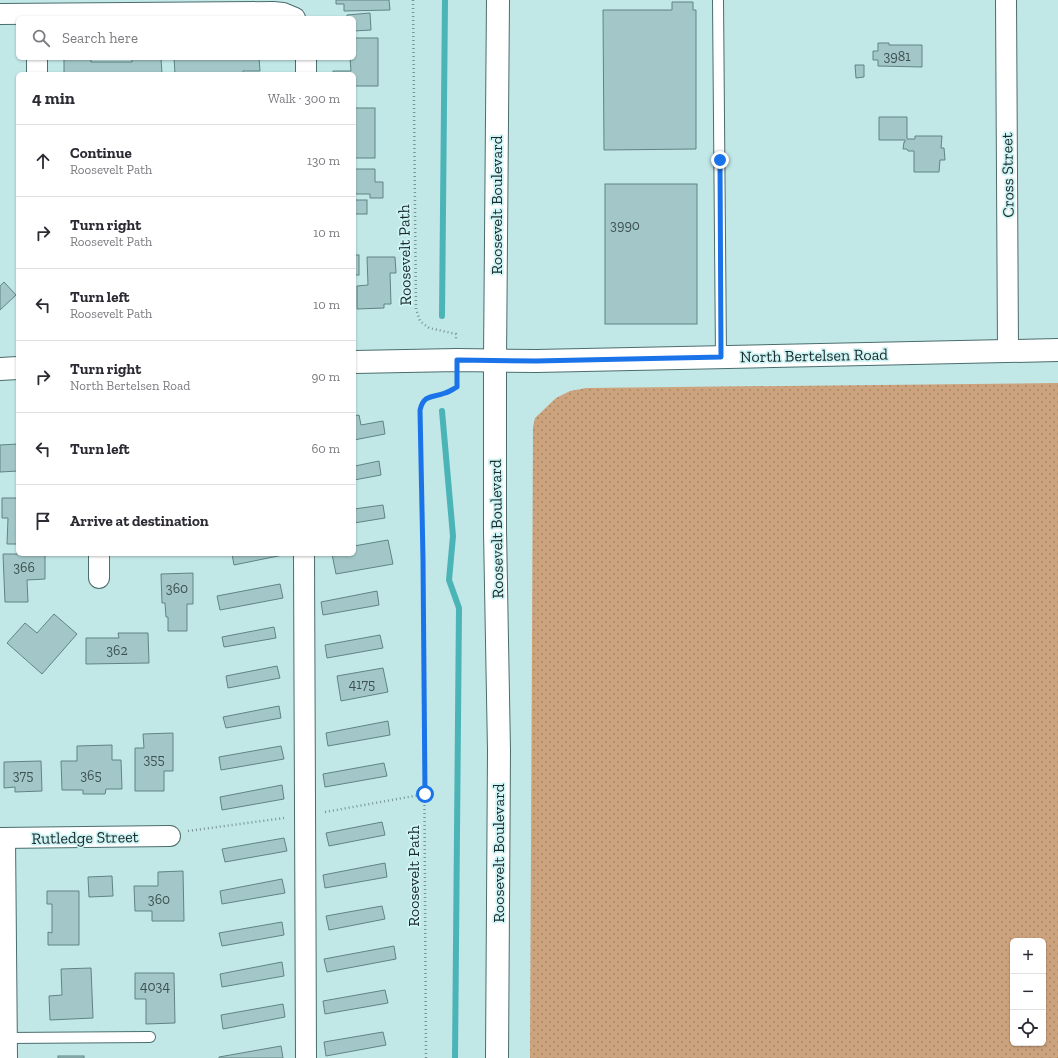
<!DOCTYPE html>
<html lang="en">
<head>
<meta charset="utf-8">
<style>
	body { margin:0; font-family:"Zilla Slab",serif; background:#f2f2f3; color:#2b2b33 }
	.controls { position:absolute; right:12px; bottom:12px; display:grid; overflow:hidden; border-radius:6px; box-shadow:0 1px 3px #0004 }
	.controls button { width:36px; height:36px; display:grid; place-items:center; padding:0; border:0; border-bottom:1px solid #e1e1e2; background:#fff; color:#2b2b33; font:20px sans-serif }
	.stop { position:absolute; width:12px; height:12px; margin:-9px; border:3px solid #1a73e8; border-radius:50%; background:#fff }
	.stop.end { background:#1a73e8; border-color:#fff; box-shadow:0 1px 4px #0008 }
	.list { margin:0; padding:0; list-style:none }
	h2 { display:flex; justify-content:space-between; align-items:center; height:52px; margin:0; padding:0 16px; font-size:17px }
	h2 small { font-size:13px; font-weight:400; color:#7c7c81 }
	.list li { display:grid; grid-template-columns:26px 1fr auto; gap:12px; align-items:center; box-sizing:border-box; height:72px; padding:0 16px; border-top:1px solid #e1e1e2 }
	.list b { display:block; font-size:15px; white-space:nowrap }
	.list p { margin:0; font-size:13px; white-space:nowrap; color:#7c7c81 }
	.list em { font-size:13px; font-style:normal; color:#7c7c81 }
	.icon { flex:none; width:22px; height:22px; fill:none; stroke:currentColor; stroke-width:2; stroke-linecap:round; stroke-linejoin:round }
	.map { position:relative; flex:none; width:1058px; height:1058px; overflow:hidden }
	.search { position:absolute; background:#fff; box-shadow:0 1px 3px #0004; left:16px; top:16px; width:340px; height:44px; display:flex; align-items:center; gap:10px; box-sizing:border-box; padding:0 14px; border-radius:6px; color:#7c7c81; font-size:15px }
	.panel { position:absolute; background:#fff; box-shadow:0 1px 3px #0004; left:16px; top:72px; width:340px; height:484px; border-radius:6px }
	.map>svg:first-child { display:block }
	.grass { fill:url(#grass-dots); fill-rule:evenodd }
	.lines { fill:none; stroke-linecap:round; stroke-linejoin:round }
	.stream { stroke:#4bb4b6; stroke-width:6 }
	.building { fill:#a3c7c8; stroke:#618383 }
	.lane-casing { stroke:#4b6d6d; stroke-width:12 }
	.street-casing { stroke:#4b6d6d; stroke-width:22 }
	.secondary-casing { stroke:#4b6d6d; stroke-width:24 }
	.path { stroke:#789393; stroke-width:2.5; stroke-dasharray:1 3; stroke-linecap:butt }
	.lane { stroke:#fff; stroke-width:10 }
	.street { stroke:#fff; stroke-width:20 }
	.secondary { stroke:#fff; stroke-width:22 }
	.route { stroke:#1a73e8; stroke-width:5 }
	.labels { text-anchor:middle; stroke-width:3.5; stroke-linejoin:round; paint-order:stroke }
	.number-label { font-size:14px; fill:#3e5152 }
	.street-label { font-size:16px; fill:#1c2a2a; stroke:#cff4f5 }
</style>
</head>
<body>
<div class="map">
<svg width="1058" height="1058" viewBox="0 0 1058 1058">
	<defs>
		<pattern id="grass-dots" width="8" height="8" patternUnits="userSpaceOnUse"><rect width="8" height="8" fill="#cda37d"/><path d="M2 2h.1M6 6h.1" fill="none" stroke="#a68567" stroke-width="1.8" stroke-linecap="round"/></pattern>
	</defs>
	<rect width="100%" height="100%" fill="#c2e7e7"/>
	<!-- grass -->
	<path class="grass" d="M1058,383V1058H530L533,427L535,418L556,398L570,391L586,388ZM1013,941H1043V1043H1013Z"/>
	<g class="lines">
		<!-- stream -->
		<g class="stream">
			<path d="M442,316L445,0"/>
			<path d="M442,411L453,536L449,580L459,608L455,1058"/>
		</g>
	</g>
	<!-- building -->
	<g class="building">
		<path d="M336,0H389L390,10L344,11V4H336Z"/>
		<path d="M672,2H693V10H696V149L604,150L603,10H672Z"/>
		<path d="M370,13L371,30L354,31V18H347V15Z"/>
		<path d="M354,38H378V86H354V74H333V71H351L350,58H354Z"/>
		<path d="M878,43H889V45H922V67L878,66V60H873V51H878Z"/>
		<path d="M64,58H91V62H132V58H161L162,74H64Z"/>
		<path d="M174,58H259L260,71H243V74H175Z"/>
		<path d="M855,65H864V77L856,78Z"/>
		<rect x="354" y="108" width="21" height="50"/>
		<path d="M879,117H907V139H915V136H942L941,148H944L945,160H940L939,172H914V151H908L907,149H903L904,142H905V140H879Z"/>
		<path d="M354,169H375V182H383V198H370V194H354Z"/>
		<rect x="605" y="184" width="92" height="140"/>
		<rect x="354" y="200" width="13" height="14"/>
		<rect x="354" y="255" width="5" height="20"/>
		<path d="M367,257H395L396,273H390L391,304H384V308L357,309V286L368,285Z"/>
		<path d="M4,282L16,295L0,310V286Z"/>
		<path d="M359,415L361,425L383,421L385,434L354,440V416Z"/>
		<path d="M18,444V471L0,472V445Z"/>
		<path d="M354,460L355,466L379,461L381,475L354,480Z"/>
		<path d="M2,498H18V544H7L8,518H2Z"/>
		<path d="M383,505L385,518L354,523V509Z"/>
		<path d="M388,540L393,564L336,574L332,554H354V546Z"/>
		<path d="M3,554H45V579L27,580L28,602H5Z"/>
		<path d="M232,554H282L283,555L234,565Z"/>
		<path d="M193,573V604H187V631H168V617H166L165,603H162L161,574Z"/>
		<path d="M280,584L283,598L220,610L217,596Z"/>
		<path d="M377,591L379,605L323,615L321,602Z"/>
		<path d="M54,614L77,634L42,674L7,643L25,623L37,633Z"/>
		<path d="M274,627L276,638L224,647L222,637Z"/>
		<path d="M118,633H148L149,663L86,664V638H119Z"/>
		<path d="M380,635L383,648L327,658L325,645Z"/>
		<path d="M277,666L280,678L228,688L226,676Z"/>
		<path d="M383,668L388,692L341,701L337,676Z"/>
		<path d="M279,706L281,718L226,728L223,717Z"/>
		<path d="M388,721L390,735L328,746L326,733Z"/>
		<path d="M173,733V771H164V791H135V748H144L143,734Z"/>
		<path d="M112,745V760H121L122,789H106L105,794H83V790H62L61,761H77V746Z"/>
		<path d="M281,746L284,759L221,770L219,757Z"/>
		<path d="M41,761L42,791L15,792V787L4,788V762Z"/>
		<path d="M384,763L387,776L325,787L323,774Z"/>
		<path d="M282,785L284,799L222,810L220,797Z"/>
		<path d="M382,822L385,835L329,846L326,833Z"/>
		<path d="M284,838L287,851L225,862L222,849Z"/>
		<path d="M385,863L387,877L325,888L323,875Z"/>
		<path d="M183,871L184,921H152V911H135L134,886H158V872Z"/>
		<path d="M112,876L113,896L89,897L88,877Z"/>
		<path d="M282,879L285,893L222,904L220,891Z"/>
		<path d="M47,891H79V945H48V932L52,933V904H47Z"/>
		<path d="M382,906L385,919L329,930L326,916Z"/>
		<path d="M282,922L284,935L222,946L219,933Z"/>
		<path d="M394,946L396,959L327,972L324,959Z"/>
		<path d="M282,962L284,976L222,987L220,974Z"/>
		<path d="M91,968L93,1018L50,1020L49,996L62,995L61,969Z"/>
		<path d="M135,973H174L175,1023L146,1024V999H135Z"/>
		<path d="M385,990L388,1003L325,1014L323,1001Z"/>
		<path d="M283,1004L285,1017L223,1029L221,1015Z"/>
		<path d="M383,1032L386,1045L326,1056L324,1042Z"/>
		<path d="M281,1046L283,1058H219V1057Z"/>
		<rect x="58" y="1056" width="26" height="2"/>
	</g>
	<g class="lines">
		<defs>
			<g id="lane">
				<path d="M718,0L721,357"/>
				<path d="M6,1038L150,1037"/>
			</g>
			<g id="street">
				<path d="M1006,0L1008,351"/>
				<path d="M0,14L273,12L283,13L295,18"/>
				<path d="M37,58V74"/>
				<path d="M306,58V74"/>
				<path d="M99,554V578"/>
				<path d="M304,554L306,1058"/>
				<path d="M0,838L170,836"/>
				<path d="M5,838L7,1058"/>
			</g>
			<g id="secondary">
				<path d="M354,362L457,360L536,361L1058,350"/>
				<path d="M0,369L18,368"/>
				<path d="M497,1058L499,751L495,531V360L498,0"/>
			</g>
		</defs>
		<!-- lane casing -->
		<use href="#lane" class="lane-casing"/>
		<!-- street casing -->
		<use href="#street" class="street-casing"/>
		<!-- secondary casing -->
		<use href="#secondary" class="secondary-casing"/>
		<!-- path -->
		<g class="path">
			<path d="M413,0L416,309L420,321L429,328L456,334V339"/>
			<path d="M325,812L425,794"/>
			<path d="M188,831L284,818"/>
			<path d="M426,1058L423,559L420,410C424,394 433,398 445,393C449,392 453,389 457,387V382"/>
		</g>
		<!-- lane -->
		<use href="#lane" class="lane"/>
		<!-- street -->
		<use href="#street" class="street"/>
		<!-- secondary -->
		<use href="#secondary" class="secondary"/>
	</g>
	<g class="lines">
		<!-- route -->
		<path class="route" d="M425,794L423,559L420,410C424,394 432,398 445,393C449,392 453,389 457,387V360L536,361L721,357L720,160"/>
	</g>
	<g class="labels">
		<!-- number labels -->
		<g class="number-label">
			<text x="897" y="61">3981</text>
			<text x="625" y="230">3990</text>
			<text x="24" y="572">366</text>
			<text x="177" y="593">360</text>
			<text x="117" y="655">362</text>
			<text x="362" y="689">4175</text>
			<text x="154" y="764">355</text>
			<text x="23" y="780">375</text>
			<text x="91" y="780">365</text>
			<text x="159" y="904">360</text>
			<text x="155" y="991">4034</text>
		</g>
		<!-- street labels -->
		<g class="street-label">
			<text transform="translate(1007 175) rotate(-91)" y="6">Cross Street</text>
			<text transform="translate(496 205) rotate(-90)" y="6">Roosevelt Boulevard</text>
			<text transform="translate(404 255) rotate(-91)" y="6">Roosevelt Path</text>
			<text transform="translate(814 355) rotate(-1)" y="6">North Bertelsen Road</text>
			<text transform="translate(496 529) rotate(-91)" y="6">Roosevelt Boulevard</text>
			<text transform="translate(85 837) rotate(-1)" y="6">Rutledge Street</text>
			<text transform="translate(498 853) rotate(-90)" y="6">Roosevelt Boulevard</text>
			<text transform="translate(413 876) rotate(-90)" y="6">Roosevelt Path</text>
		</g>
	</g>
</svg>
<div class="controls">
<button>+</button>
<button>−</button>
<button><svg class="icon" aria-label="locate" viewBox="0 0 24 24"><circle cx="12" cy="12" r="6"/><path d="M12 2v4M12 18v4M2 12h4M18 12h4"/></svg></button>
</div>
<div class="stop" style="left:425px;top:794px"></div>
<div class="stop end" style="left:720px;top:160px"></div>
<div class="search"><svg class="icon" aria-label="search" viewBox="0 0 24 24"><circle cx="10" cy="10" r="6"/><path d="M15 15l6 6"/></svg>Search here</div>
<section class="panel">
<h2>4 min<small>Walk · 300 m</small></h2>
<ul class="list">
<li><svg class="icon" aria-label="ahead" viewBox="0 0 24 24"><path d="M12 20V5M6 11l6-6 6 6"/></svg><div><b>Continue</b><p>Roosevelt Path</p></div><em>130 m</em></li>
<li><svg class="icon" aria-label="right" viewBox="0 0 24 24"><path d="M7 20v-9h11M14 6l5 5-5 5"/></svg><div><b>Turn right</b><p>Roosevelt Path</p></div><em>10 m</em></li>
<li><svg class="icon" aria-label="left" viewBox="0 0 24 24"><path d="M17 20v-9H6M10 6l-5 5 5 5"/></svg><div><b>Turn left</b><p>Roosevelt Path</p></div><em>10 m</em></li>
<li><svg class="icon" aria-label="right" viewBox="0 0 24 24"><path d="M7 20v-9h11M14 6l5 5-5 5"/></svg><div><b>Turn right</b><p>North Bertelsen Road</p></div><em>90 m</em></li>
<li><svg class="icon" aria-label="left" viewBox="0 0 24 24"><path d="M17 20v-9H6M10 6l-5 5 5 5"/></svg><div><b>Turn left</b></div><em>60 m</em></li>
<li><svg class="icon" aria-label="arrive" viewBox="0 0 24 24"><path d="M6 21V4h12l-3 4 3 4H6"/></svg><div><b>Arrive at destination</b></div></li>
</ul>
</section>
</div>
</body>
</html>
